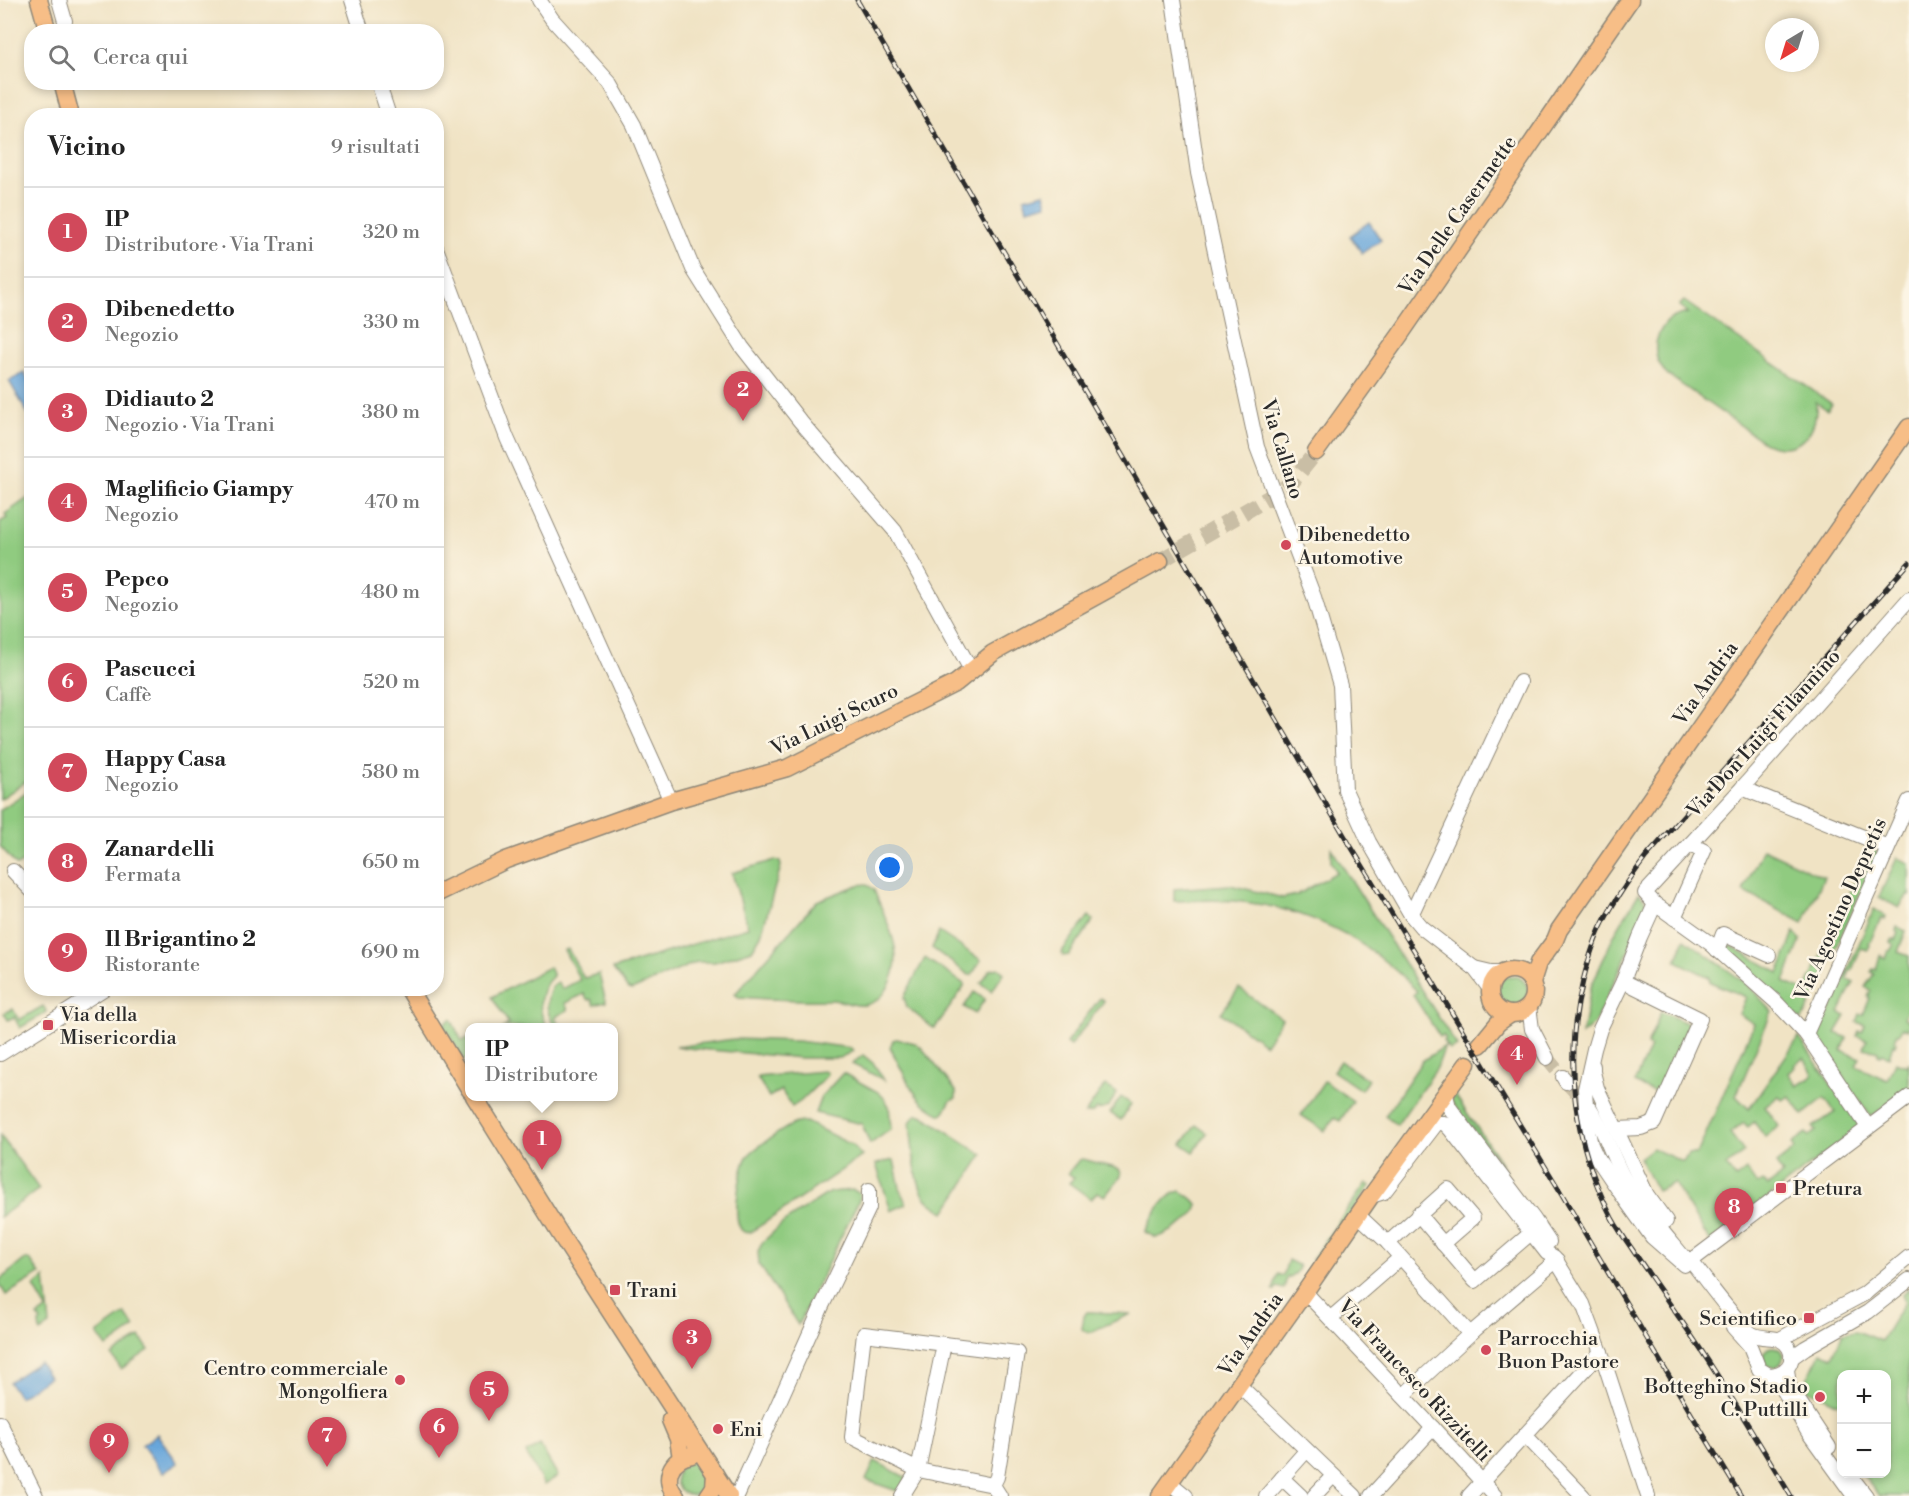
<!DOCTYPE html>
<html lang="it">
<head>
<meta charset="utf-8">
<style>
	body { margin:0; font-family:"Libre Bodoni",serif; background:#f6f6f6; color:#222 }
	.controls { position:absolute; right:18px; bottom:18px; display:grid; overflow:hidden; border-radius:12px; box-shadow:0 3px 9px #0003 }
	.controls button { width:54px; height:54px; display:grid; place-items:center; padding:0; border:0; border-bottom:2px solid #e0e0e0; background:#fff; color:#222; font:30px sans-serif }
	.compass { position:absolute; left:1765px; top:18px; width:54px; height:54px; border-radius:50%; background:#fff; box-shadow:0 3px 9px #0003; rotate:218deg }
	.you { position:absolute; left:890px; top:868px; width:21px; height:21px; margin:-15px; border:4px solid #fff; border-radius:50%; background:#1a73e8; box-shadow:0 0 0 9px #1a73e833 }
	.badge { display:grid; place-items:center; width:39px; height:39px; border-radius:50%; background:#d1495b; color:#fff; font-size:20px; font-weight:700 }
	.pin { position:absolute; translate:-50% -50px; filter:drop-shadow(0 2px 3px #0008) }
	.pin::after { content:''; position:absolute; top:32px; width:21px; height:18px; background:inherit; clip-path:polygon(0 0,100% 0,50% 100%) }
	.popup { position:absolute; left:465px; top:1023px; width:153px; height:78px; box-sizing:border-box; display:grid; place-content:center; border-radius:12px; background:#fff; filter:drop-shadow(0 2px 4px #0005); font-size:20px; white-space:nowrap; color:#767676 }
	.popup b { font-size:22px; color:#222 }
	.popup::after { content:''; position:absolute; left:50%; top:100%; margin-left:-12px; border:12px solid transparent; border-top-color:#fff }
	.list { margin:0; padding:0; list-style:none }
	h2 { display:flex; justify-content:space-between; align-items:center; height:78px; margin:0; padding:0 24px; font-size:26px }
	h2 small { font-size:20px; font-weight:400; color:#767676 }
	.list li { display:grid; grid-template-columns:39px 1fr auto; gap:18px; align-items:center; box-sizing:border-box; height:90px; padding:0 24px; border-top:2px solid #e0e0e0 }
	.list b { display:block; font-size:22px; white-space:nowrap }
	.list p { margin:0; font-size:20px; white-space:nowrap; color:#767676 }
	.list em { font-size:20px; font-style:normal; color:#767676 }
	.icon { flex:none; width:33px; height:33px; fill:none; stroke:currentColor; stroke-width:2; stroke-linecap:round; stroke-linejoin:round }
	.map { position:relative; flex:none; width:1909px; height:1496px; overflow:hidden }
	.search { position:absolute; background:#fff; box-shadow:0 3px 9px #0003; left:24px; top:24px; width:420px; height:66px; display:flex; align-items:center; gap:15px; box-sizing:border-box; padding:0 21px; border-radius:24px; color:#767676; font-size:22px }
	.panel { position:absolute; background:#fff; box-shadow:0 3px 9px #0003; left:24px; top:108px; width:420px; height:888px; border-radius:24px }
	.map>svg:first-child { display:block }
	.green { fill:#90cb80; stroke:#5e7b56; stroke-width:1.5; fill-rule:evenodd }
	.water { fill:#68a6da; stroke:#4a6882; stroke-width:1.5 }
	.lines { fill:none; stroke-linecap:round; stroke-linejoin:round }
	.minor-tunnel { stroke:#c9bea5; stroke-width:14; stroke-dasharray:14 7; stroke-linecap:butt }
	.major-tunnel { stroke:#c9bea5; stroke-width:16; stroke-dasharray:16 8; stroke-linecap:butt }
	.minor-casing { stroke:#8e8778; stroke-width:16 }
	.major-casing { stroke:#8e8778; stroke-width:19 }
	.minor { stroke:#fff; stroke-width:14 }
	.major { stroke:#f7be87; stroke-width:16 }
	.rail-casing { stroke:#2b2b2b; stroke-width:5 }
	.rail { stroke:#fcf5e5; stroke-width:3; stroke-dasharray:9; stroke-linecap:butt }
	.poi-dot { fill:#d1495b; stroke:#fcf5e5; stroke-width:2 }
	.labels { text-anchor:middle; stroke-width:5; stroke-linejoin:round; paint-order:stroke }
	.street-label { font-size:20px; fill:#2b2b2b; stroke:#fcf5e5 }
	.poi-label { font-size:20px; fill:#2b2b2b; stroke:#fcf5e5; text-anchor:start }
</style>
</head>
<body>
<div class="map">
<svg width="1909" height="1496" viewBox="0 0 1909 1496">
	<rect width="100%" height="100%" fill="#fcf5e5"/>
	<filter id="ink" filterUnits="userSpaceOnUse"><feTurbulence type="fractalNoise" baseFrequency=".0167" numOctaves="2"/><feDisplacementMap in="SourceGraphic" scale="12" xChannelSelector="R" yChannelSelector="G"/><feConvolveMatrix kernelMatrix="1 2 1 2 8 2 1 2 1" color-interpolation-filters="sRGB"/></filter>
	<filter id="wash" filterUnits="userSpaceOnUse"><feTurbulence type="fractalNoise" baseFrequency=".008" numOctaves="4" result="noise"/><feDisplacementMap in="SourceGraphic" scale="24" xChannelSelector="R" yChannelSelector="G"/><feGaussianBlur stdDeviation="1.35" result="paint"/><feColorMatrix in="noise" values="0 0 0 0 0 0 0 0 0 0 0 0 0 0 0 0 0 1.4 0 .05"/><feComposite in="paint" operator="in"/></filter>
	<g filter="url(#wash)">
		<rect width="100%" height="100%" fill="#f0e3c4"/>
		<!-- green -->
		<g class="green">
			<path d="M1684,301L1832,404L1827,410L1816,402C1818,434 1797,456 1765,443L1668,375C1652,360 1652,339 1666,323C1671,317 1680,315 1688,313L1679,306Z"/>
			<path d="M31,496V778L0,799V522L7,518L5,514Z"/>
			<path d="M31,789V857L17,866L0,846V810Z"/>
			<path d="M1870,847L1878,853L1806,1014L1801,1020L1727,950L1730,945L1779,973L1794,932L1801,940L1784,982L1805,991Z"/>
			<path d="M1331,848L1457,1046L1449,1050L1443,1041L1446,1039L1443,1035L1440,1037L1413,995L1417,991C1365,937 1309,908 1234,901C1214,899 1193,901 1174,901V889L1230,885L1283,898L1297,895L1337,872L1331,862Z"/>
			<path d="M1763,849L1824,877L1803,923L1743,891Z"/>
			<path d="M1897,858L1909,863V896H1907L1899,908L1879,897Z"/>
			<path d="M775,860L780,862L781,866L761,935L752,950L715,962H697L632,990L628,989L613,969L748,927L732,873Z"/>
			<path d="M867,884L874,890C887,924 908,955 887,989C882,998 875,1003 865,1005C853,1007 842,999 829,1000C799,1001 768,999 738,997L735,994L817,901L858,885Z"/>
			<path d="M1639,893L1650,906L1594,1024L1582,1034L1591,987L1615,933Z"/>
			<path d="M1874,909L1886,916L1885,919L1881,918L1869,944L1870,945L1868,950L1861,948L1852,970H1850L1847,979L1854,982L1839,1013L1846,1016L1836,1033L1847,1038L1842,1051L1860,1058L1856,1066L1887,1080L1895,1062L1907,1066L1909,1062V1088L1871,1117L1814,1036L1826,1021Z"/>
			<path d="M1089,916L1093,920L1091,924L1069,955L1063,956L1062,954L1063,950Z"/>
			<path d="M1897,927L1906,931L1898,952L1909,956V1005L1904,1018L1909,1020L1908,1030L1902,1027L1899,1034H1897L1895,1041L1896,1042L1895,1045L1893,1044L1889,1057L1882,1054L1881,1056L1878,1055V1052L1864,1048L1867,1040L1857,1036L1859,1031L1862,1032L1865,1025L1857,1022L1860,1014L1863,1015L1870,998L1868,997L1871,990L1865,987L1874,974L1871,972L1873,969L1876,970L1880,955L1885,958L1888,951H1890L1894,944L1891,942L1893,939L1895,940L1898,933L1896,931Z"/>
			<path d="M939,932L981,960L972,975H969L932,948Z"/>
			<path d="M1685,939L1747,984L1772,1011L1736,1096L1749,1109L1799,1037L1860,1127L1710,1242L1674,1183L1657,1191L1639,1158L1652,1148L1683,1162L1688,1154H1697L1754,1024L1739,1014L1746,997L1710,982L1709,977L1676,961ZM1804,1058L1813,1074L1810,1078L1797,1086L1788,1073L1795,1067L1794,1065ZM1779,1096L1783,1100L1789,1096L1803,1115L1824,1098L1835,1112L1813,1127L1816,1131L1809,1136L1806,1133L1792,1144L1795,1149L1776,1164L1783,1174L1768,1186L1763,1181L1757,1185L1746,1170L1736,1178L1726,1166L1744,1152L1730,1133L1744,1123L1748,1127L1754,1122L1765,1137L1779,1126L1765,1107Z"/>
			<path d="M568,949L584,978L599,974L606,1002L594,1005L591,999L588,1000L584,994L565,1003L568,1010L555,1017L560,1026L555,1027C546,1012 544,1001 553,985L558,983L562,989L580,980L564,950Z"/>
			<path d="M925,958L964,984V987L935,1028H933L907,1007L904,997Z"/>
			<path d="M549,967L553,976C538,990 537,1010 547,1027H504L509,1024L492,997Z"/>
			<path d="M998,968L1004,973L992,991L981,983L990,970Z"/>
			<circle cx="1512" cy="992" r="16"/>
			<path d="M1239,988L1282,1019L1265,1044L1221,1013Z"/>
			<path d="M974,992L985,999L975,1014L964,1007Z"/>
			<path d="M1100,998L1104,1001L1070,1046L1066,1043Z"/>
			<path d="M43,1006L47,1012L20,1028L14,1017L8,1020L4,1013L13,1009L19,1020Z"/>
			<path d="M1661,1012L1689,1024L1659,1094L1634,1083L1650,1047L1647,1045Z"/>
			<path d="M451,1019L462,1041L470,1037V1062L464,1060L443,1025Z"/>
			<path d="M734,1039L798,1041L851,1048L853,1051L840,1058H801L675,1047Z"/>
			<path d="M897,1039L915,1043L922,1048L956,1091V1098L951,1100L942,1115C911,1102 906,1074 890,1048L893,1040Z"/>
			<path d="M1445,1046L1437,1068L1397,1125L1385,1116L1422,1061Z"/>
			<path d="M863,1055L874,1064L884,1080L852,1064Z"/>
			<path d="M1340,1061L1368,1080L1361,1090L1333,1071Z"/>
			<path d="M824,1071L827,1073L826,1076L801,1101L792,1107L781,1090L769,1097L757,1077Z"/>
			<path d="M843,1073L878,1092L884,1098L889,1106L891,1129L870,1144L862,1124L815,1113L821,1097Z"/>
			<path d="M1324,1081L1353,1101L1340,1121L1334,1118L1325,1131L1301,1115Z"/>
			<path d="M1105,1085L1117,1093C1112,1101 1107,1112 1096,1109L1092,1113L1085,1114Z"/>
			<path d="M1453,1092L1501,1163L1506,1172L1451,1101Z"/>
			<path d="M1121,1097L1131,1104L1121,1120L1110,1113Z"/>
			<path d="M916,1115H922L983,1155L945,1212C938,1208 930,1204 926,1198C914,1183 912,1141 910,1122Z"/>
			<path d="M806,1122L852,1145L862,1156L751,1232C726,1240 740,1168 747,1157C752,1150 788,1125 797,1123C800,1122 803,1122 806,1122Z"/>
			<path d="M1196,1125L1207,1133L1194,1152L1182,1144Z"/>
			<path d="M0,1135L39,1189L0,1217Z"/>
			<path d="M1083,1159L1119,1169L1121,1173V1176L1105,1196L1097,1192L1091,1199L1069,1183L1074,1178L1068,1173L1079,1160Z"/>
			<path d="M894,1160L900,1188L906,1204L891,1211L876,1164Z"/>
			<path d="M1366,1183L1370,1186L1320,1257L1312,1259Z"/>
			<path d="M853,1190L859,1193L860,1198L798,1325L759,1264L758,1251L763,1242L784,1222L830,1192Z"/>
			<path d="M1181,1191C1185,1194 1193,1198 1196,1203C1204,1215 1165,1235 1156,1238L1145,1232C1153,1218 1164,1193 1181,1191Z"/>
			<path d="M24,1260H30L40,1274L6,1295L0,1285V1280Z"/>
			<path d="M1288,1260L1298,1265L1299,1268L1295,1274H1293L1290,1277H1287L1284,1289L1277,1287L1275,1290H1273L1278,1274L1283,1276Z"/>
			<path d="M45,1278L50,1325L40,1332L39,1323L41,1321L38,1316L47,1309L34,1287Z"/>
			<path d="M1909,1288V1496H1879L1862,1474H1886V1374H1842L1841,1405L1803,1387L1821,1352L1832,1357L1843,1333L1856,1331L1881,1341L1905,1302L1902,1295Z"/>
			<path d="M1087,1312H1091L1131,1314L1088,1333L1082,1329L1084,1316Z"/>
			<path d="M125,1314L135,1327L107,1347L97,1334Z"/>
			<path d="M140,1337L149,1350L121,1369L112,1356Z"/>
			<circle cx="1773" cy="1357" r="10"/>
			<path d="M540,1445L558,1476L544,1485L526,1453Z"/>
			<path d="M875,1461L907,1478L900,1492L866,1480Z"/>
			<circle cx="692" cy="1479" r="16"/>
		</g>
		<!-- water -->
		<g class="water">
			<path d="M1044,193L1047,204L1027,209L1024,198Z"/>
			<path d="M1369,222L1381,240L1362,253L1350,236Z"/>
			<path d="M24,373L31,385V419L9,381Z"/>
			<path d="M39,1362L49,1377L19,1397L9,1382Z"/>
			<path d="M157,1434L178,1463L163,1473L142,1445Z"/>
		</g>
	</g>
	<g filter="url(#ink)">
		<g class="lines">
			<!-- minor-tunnel -->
			<g class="minor-tunnel">
				<path d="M1547,1058L1563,1077"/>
				<path d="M1566,1082L1590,1108"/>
			</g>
			<!-- major-tunnel -->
			<path class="major-tunnel" d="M1160,561L1282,490L1292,482L1316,452"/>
			<defs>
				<g id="minor">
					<path d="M59,0L65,21"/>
					<path d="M352,0L362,32"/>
					<path d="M539,0L552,19L610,83L634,125L693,269L742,347L800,421L895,531L971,670"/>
					<path d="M1173,0L1198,173L1257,447L1314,597L1340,685L1345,790L1369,842L1411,915L1421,927L1474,968L1490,989"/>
					<path d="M378,82L389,116"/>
					<path d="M436,248L507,438L671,801"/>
					<path d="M1742,788L1888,847"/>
					<path d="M13,871L32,891"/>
					<path d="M1655,904L1640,937L1623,981L1600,1029L1594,1049L1585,1089L1587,1127L1591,1145L1597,1158L1624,1198L1652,1237L1684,1265"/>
					<path d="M1411,915L1520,682"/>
					<path d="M1674,918L1704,851L1690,844"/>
					<path d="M1717,950L1723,934L1769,955"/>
					<path d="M1474,968L1491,972H1503"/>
					<path d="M1529,1006L1532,1029L1547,1058"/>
					<path d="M1806,1034L1909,801"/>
					<path d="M0,1054L105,988"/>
					<path d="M1593,1066V1072L1597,1088L1647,1195L1666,1221"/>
					<path d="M1563,1077L1566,1082"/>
					<path d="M1446,1095L1449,1107L1533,1218L1549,1242"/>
					<path d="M1590,1108C1605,1131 1612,1157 1625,1180C1641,1207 1662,1231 1682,1255L1690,1260C1707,1281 1723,1305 1742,1324C1745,1327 1749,1332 1752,1334C1765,1341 1781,1333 1789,1348C1797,1363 1784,1375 1769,1375"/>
					<path d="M1868,1127L1806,1034L1775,1001L1711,944L1655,904L1645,893L1742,788L1909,599"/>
					<path d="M1617,1129L1641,1128L1654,1123L1700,1019L1623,981"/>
					<path d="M1371,1196L1384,1192L1437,1123H1444L1450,1129L1547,1253L1554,1257L1583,1304L1603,1358L1648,1496"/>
					<path d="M1418,1214L1475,1281L1531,1233"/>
					<path d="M1358,1215L1388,1243L1470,1334"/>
					<path d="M1388,1243L1448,1189L1473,1218L1443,1244"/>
					<path d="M1691,1261L1909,1097"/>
					<path d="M1305,1292L1433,1428L1495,1496"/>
					<path d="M1331,1318L1400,1258"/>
					<path d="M1733,1327L1750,1346L1759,1369L1769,1375L1784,1391L1808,1432L1854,1496"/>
					<path d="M1780,1339L1864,1294L1909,1257"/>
					<path d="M1791,1358L1805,1348L1868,1312L1909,1280"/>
					<path d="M1787,1369L1789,1386L1829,1447"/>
					<path d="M1239,1385L1355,1496"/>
					<path d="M1403,1396L1470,1334L1557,1260"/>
					<path d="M0,1423L36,1496"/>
					<path d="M1525,1435L1583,1496"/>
					<path d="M1849,1474L1866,1496"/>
					<path d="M1282,1478L1301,1496"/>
					<path d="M1170,1483L1186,1496"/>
					<path d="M993,1485L997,1477L1017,1353L864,1334L852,1437L918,1470L993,1485L1000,1496"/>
					<path d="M737,1496L822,1306L869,1208V1190"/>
					<path d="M902,1496L918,1470L944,1344"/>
					<path d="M1266,1496L1306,1451"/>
					<path d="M1314,1496L1333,1476"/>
					<path d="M1371,1496L1433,1428"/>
					<path d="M1469,1496L1601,1352"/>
				</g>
				<g id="major">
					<path d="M39,0L48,32"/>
					<path d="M62,82L71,116"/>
					<path d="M1316,452L1400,335L1630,0"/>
					<path d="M436,894L506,860L671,801L787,768L956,683L993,653L1160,561"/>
					<circle cx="1512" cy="992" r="22"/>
					<path d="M1532,982L1538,963L1555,940L1559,930L1909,427"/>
					<path d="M408,988L470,1090"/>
					<path d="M1480,1045L1498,1023L1511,1014"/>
					<path d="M474,1096L560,1234L729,1496"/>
					<path d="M670,1420L678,1439L681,1458"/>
					<path d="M676,1496C662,1480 670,1458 692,1455"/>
					<path d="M708,1496L714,1487L715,1474"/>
					<path d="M1160,1496L1305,1292L1371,1196L1467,1064"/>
				</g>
			</defs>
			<!-- minor casing -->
			<use href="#minor" class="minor-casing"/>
			<!-- major casing -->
			<use href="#major" class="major-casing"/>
			<!-- minor -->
			<use href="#minor" class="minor"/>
			<!-- major -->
			<use href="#major" class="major"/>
			<defs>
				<g id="rail">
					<path d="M857,0L1344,835L1557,1186L1702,1432L1741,1496"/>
					<path d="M1791,1496C1759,1443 1728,1390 1693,1338C1673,1308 1652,1279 1632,1249C1625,1239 1618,1229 1612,1218C1574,1144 1562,1062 1583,981C1588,961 1594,940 1604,921C1616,898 1630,878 1646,857L1909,563"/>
				</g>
			</defs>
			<!-- rail casing -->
			<use href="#rail" class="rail-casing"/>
			<!-- rail -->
			<use href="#rail" class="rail"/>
		</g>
	</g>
	<!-- markers -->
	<g class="poi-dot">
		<circle cx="1286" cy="545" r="6"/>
		<rect x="42" y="1019" width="12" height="12" rx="3"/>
		<rect x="1775" y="1182" width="12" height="12" rx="3"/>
		<rect x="609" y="1284" width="12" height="12" rx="3"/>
		<rect x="1803" y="1312" width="12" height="12" rx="3"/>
		<circle cx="1486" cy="1350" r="6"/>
		<circle cx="400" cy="1380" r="6"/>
		<circle cx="1820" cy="1397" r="6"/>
		<circle cx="718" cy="1429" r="6"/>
	</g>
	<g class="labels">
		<!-- street labels -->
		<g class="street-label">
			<text transform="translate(1457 215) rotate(-55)" y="7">Via Delle Casermette</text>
			<text transform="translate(1283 449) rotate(73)" y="7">Via Callano</text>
			<text transform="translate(1705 683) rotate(-55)" y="7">Via Andria</text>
			<text transform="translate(834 719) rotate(-26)" y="7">Via Luigi Scuro</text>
			<text transform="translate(1763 733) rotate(-48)" y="7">Via Don Luigi Filannino</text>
			<text transform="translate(1840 909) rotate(-66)" y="7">Via Agostino Depretis</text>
			<text transform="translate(1250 1334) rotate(-55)" y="7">Via Andria</text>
			<text transform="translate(1415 1380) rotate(47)" y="7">Via Francesco Rizzitelli</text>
		</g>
		<!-- poi labels -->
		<g class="poi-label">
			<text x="1298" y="541">Dibenedetto<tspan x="1298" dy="23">Automotive</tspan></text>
			<text x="60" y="1021">Via della<tspan x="60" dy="23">Misericordia</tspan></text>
			<text x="1793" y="1195">Pretura</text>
			<text x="627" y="1297">Trani</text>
			<text x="1797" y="1325" text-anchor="end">Scientifico</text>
			<text x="1498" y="1345">Parrocchia<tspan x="1498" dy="23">Buon Pastore</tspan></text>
			<text x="388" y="1375" text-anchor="end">Centro commerciale<tspan x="388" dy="23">Mongolfiera</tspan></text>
			<text x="1808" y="1393" text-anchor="end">Botteghino Stadio<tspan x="1808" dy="23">C. Puttilli</tspan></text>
			<text x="730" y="1436">Eni</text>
		</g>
	</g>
</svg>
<div class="controls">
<button>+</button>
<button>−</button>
</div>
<svg class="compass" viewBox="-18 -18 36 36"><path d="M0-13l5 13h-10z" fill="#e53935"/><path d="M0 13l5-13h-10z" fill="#767676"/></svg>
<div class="you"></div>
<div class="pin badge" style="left:542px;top:1170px">1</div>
<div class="popup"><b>IP</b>Distributore</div>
<div class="pin badge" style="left:743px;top:421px">2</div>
<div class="pin badge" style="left:692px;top:1369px">3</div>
<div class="pin badge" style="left:1517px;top:1085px">4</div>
<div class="pin badge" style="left:489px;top:1421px">5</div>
<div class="pin badge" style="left:439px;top:1458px">6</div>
<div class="pin badge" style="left:327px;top:1467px">7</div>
<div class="pin badge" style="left:1734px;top:1238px">8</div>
<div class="pin badge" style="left:109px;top:1473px">9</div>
<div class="search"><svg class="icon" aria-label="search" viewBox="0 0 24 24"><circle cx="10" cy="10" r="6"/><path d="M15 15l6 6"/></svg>Cerca qui</div>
<section class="panel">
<h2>Vicino<small>9 risultati</small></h2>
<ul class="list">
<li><span class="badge">1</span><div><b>IP</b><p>Distributore · Via Trani</p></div><em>320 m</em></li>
<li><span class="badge">2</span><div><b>Dibenedetto</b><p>Negozio</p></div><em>330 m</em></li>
<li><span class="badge">3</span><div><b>Didiauto 2</b><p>Negozio · Via Trani</p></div><em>380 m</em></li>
<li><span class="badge">4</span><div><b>Maglificio Giampy</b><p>Negozio</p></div><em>470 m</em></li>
<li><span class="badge">5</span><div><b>Pepco</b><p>Negozio</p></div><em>480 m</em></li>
<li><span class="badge">6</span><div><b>Pascucci</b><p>Caffè</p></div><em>520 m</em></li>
<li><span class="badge">7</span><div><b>Happy Casa</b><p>Negozio</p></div><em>580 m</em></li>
<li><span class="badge">8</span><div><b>Zanardelli</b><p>Fermata</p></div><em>650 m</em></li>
<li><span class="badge">9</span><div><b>Il Brigantino 2</b><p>Ristorante</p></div><em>690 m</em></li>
</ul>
</section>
</div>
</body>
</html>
